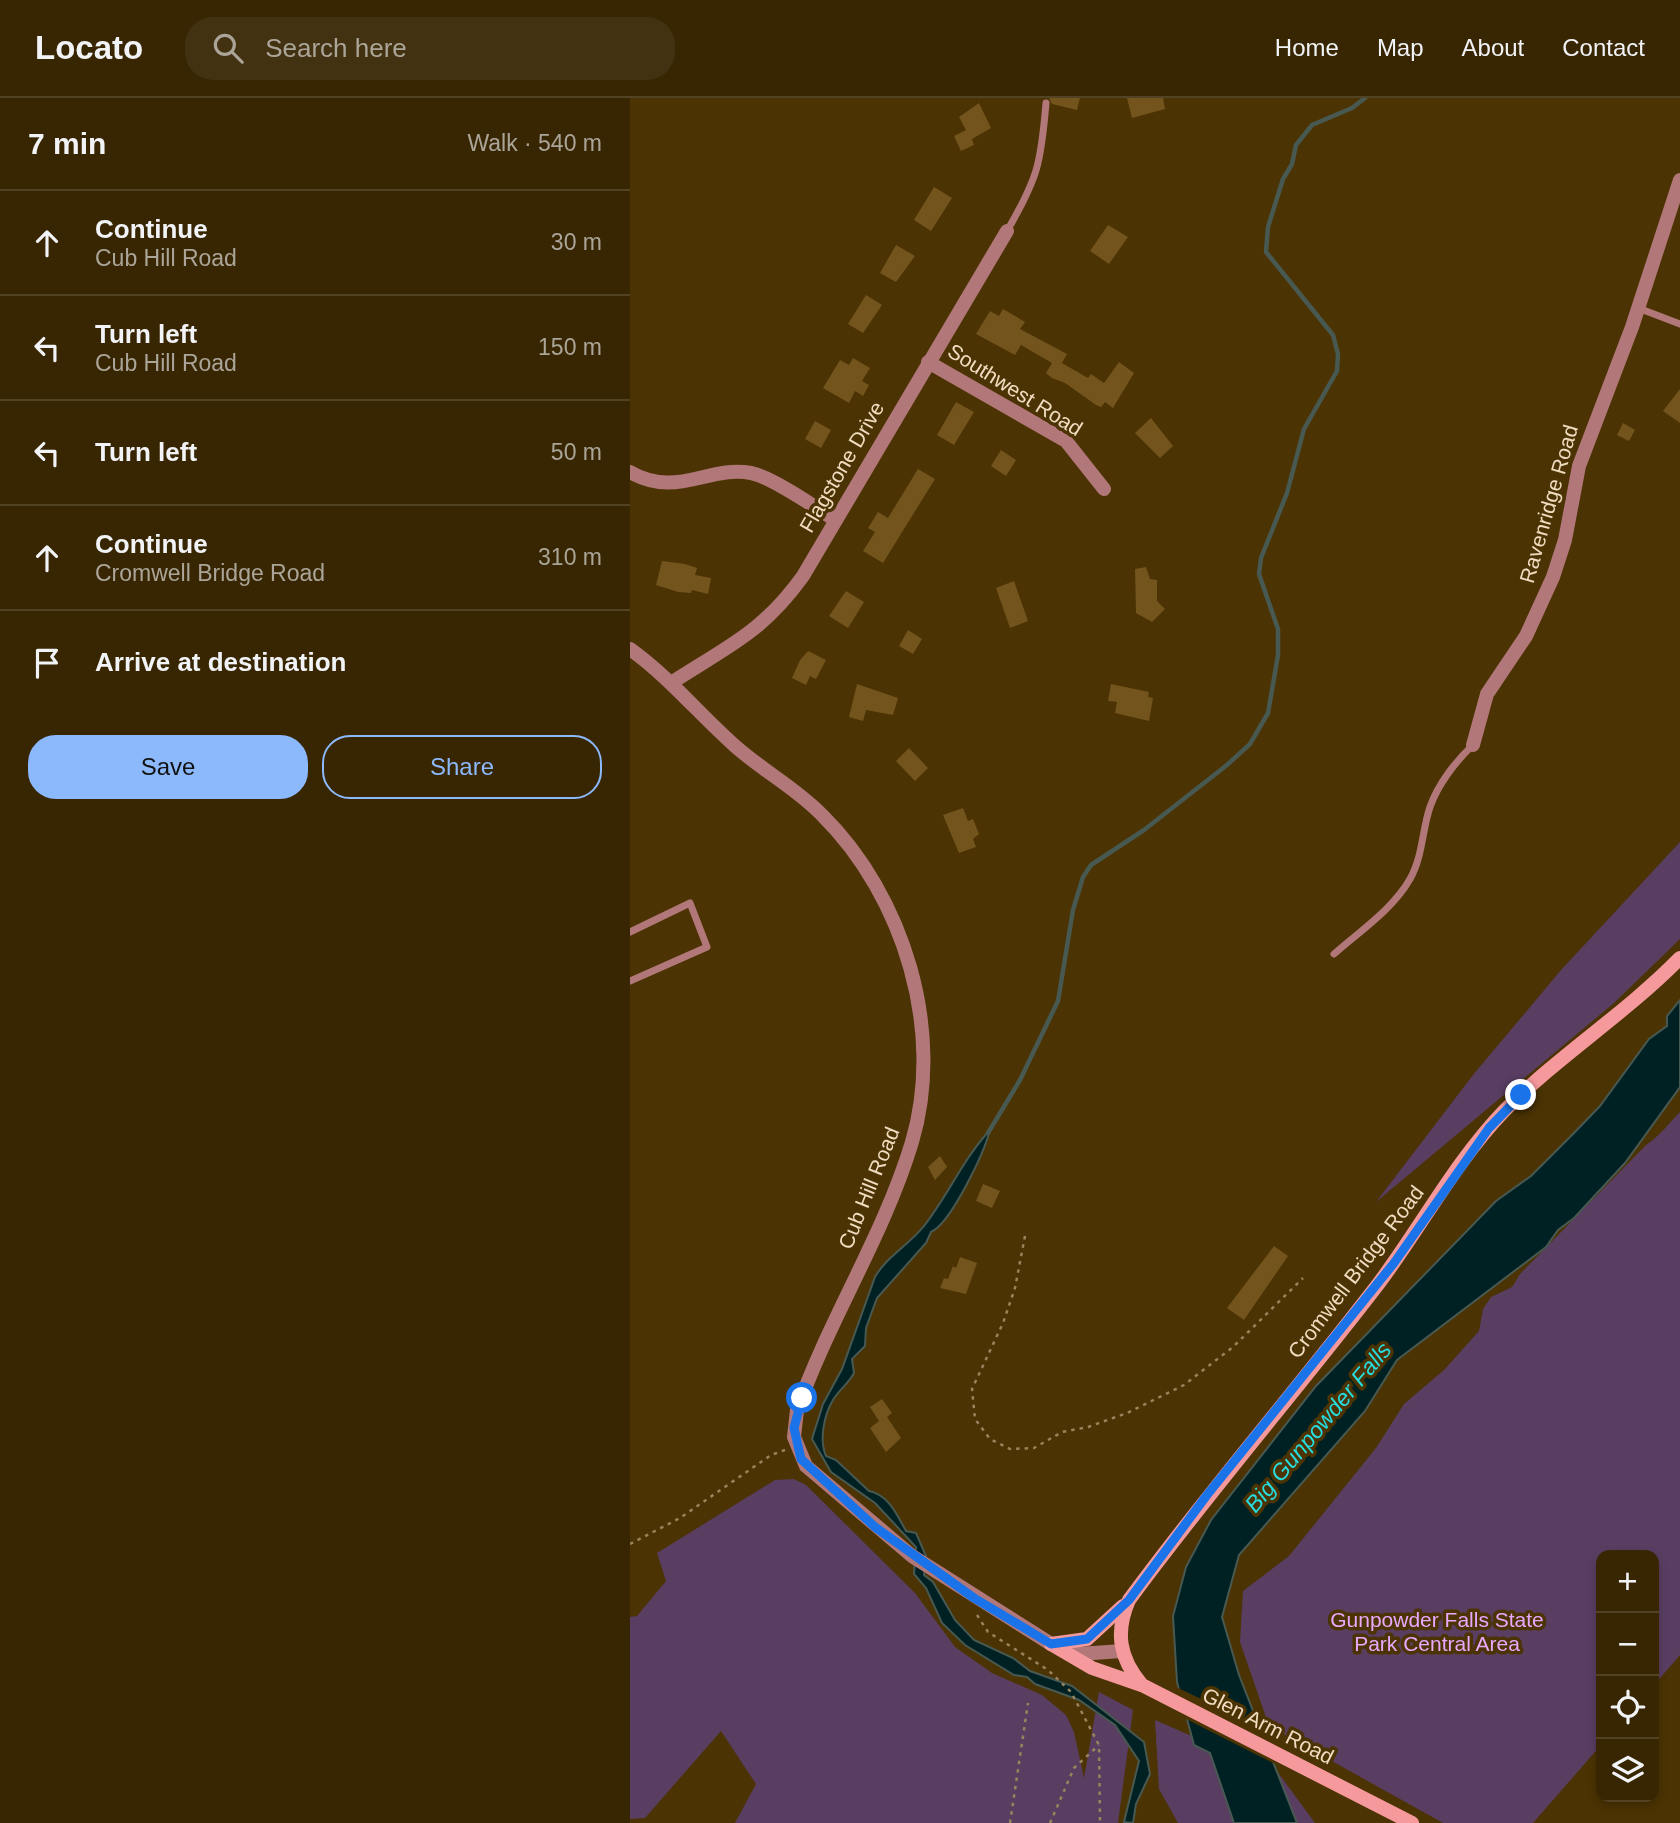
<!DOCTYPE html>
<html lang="en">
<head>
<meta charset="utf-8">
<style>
	body { margin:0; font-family:Arial,sans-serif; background:#433211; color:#f1f3f6 }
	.controls { position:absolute; right:21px; bottom:21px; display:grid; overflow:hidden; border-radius:14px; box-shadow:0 4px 10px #0003 }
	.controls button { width:63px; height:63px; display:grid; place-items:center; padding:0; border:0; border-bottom:2px solid #524324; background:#382602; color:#f1f3f6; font:35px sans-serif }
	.stop { position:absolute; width:21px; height:21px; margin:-16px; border:5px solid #1a73e8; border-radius:50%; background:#fff }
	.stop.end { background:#1a73e8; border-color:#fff; box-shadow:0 2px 7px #0008 }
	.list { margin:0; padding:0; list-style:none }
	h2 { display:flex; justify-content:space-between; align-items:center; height:91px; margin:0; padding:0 28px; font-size:30px }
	h2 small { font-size:23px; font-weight:400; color:#aba599 }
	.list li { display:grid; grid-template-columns:46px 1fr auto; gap:21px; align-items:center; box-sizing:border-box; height:105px; padding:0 28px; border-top:2px solid #524324 }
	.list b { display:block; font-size:26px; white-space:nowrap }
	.list p { margin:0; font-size:23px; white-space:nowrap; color:#aba599 }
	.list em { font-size:23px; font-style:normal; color:#aba599 }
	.actions { display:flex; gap:14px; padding:21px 28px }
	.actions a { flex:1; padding:16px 0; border:2px solid #8bb9fc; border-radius:28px; text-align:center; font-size:24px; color:#8bb9fc }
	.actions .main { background:#8bb9fc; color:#111 }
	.icon { flex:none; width:38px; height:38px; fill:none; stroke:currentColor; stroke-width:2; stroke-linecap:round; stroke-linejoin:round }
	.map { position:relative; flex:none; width:1050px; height:1725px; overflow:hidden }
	header { display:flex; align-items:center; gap:42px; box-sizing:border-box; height:98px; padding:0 35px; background:#382602; border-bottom:2px solid #524324 }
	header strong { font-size:33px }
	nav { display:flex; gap:38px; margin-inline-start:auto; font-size:24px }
	.search { width:490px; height:63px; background:#433211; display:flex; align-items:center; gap:18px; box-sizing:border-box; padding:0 24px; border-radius:28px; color:#aba599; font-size:26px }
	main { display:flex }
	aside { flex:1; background:#382602 }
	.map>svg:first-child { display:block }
	.green { fill:#593e62 }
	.water { fill:#002123; stroke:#485952; stroke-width:2 }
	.pier { fill:#4b3303 }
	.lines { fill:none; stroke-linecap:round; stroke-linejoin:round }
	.stream { stroke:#485952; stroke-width:4.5 }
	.building { fill:#74541d }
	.path { stroke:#98835c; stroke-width:2.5; stroke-dasharray:3.5 5; stroke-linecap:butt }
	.service { stroke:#b27779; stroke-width:7 }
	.minor { stroke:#b27779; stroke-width:14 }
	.tertiary { stroke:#b27779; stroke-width:14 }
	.secondary { stroke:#f6999d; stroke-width:14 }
	.route { stroke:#1a73e8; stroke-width:9 }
	.labels { text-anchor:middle; stroke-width:7; stroke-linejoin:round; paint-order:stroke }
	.street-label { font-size:21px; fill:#f0ddc1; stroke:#4b3303 }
	.park-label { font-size:21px; fill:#e8a8fd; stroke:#4b3303 }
	.water-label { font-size:23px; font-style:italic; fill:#27dce1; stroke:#4b3303 }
</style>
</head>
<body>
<header>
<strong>Locato</strong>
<div class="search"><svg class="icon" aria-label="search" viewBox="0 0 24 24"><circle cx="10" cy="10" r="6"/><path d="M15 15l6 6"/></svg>Search here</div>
<nav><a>Home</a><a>Map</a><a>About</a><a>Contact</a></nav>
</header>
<main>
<aside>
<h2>7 min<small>Walk · 540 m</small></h2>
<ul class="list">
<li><svg class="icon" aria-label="ahead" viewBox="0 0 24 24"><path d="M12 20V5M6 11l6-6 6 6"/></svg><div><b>Continue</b><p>Cub Hill Road</p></div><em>30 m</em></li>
<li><svg class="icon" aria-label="left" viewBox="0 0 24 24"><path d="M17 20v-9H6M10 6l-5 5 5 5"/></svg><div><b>Turn left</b><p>Cub Hill Road</p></div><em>150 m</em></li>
<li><svg class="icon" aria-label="left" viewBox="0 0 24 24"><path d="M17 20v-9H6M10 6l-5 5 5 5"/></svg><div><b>Turn left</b></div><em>50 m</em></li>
<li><svg class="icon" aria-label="ahead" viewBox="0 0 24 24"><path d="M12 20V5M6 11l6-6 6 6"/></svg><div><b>Continue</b><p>Cromwell Bridge Road</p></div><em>310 m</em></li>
<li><svg class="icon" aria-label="arrive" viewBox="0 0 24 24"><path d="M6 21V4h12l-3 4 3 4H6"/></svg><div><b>Arrive at destination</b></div></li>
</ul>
<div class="actions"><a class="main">Save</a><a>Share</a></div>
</aside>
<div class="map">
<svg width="1050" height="1725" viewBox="0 0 1050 1725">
	<rect width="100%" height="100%" fill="#4b3303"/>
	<!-- green -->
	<g class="green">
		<path d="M1050,744V841L984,905L746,1104L843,977L931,872Z"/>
		<path d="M1050,1014V1557L1024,1587V1457H971V1647L903,1725H813L639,1628L610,1544L613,1493L659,1458L746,1350L774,1306L814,1272L849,1233L853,1211L861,1199L882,1189L890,1176L1016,1047C1031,1037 1038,1026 1050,1014Z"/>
		<path d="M164,1381L176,1387L285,1495L325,1549L362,1575L412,1597L436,1617L444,1634L454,1680L469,1594L503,1612L488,1725H105L126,1686L91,1633L15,1720L0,1721V1519L7,1518L36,1483L27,1455L145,1382Z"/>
		<path d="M525,1622L649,1676L685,1725H548L529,1691Z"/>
	</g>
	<!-- water -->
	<g class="water">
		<path d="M1050,902V989L995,1065L944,1120L928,1132L916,1149L767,1262L735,1313L609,1457L592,1519L609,1577L667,1725H604L580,1655L564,1647L547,1584L543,1518L556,1469L581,1422L686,1288L866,1103L901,1078L944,1035L970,1008L1019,941L1037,928V918Z"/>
		<path d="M360,1032C354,1055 321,1125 301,1134L296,1145L247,1200L236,1230L235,1248L222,1261L224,1275C218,1286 209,1292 203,1302C194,1317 189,1342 196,1358L206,1362L239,1393C259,1397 267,1417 276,1433L286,1435L296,1458L294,1477L303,1484L325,1522L344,1542L383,1560L400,1573L442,1588L514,1644L520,1676L506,1706L503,1725L494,1724L509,1663L485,1627L449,1602L405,1586L397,1579L384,1577L335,1547L312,1525L296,1490L284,1476L286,1449L245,1405L201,1374L182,1341L193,1306L212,1271L245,1179C257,1158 279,1147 294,1128C319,1096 333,1061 360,1032Z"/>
	</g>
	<!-- pier -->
	<path class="pier" d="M544,1588L634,1631L649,1668L552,1619Z"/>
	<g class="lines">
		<!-- stream -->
		<path class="stream" d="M358,1035L390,982L428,903L443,812L453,779L461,767L514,732L597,667L620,646L638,615L648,557V531L629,476L631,460L657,395L674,331L707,273L708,256L703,237L636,154L638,129L653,81L662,66L666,47L682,27L722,10L735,0"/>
	</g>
	<!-- building -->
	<g class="building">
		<path d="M419,0H450L447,12L422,6Z"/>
		<path d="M497,0H533L535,11L502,20Z"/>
		<path d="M349,5L361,30L342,41L344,47L331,53L324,38L336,32L329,19Z"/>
		<path d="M304,89L322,100L301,133L284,122Z"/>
		<path d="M478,127L498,139L479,166L460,153Z"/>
		<path d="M266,147L285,158L266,184L250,175Z"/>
		<path d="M236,197L252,207L233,235L218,226Z"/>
		<path d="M373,211L395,224L390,231L437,256L432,265L458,280L461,276L474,285L489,264L504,275L483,310L475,304L471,309L466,307L435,285L422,280L416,275L422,265L391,247L385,257L346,236L360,213L369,218Z"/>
		<path d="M223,260L240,270L232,283L239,287L233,298L225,293L219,305L193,290L210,262L219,267Z"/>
		<path d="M1050,291V325L1033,313Z"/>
		<path d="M326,304L344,314L324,347L307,337Z"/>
		<path d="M521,320L543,348L530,360L505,335Z"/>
		<path d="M185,323L201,332L191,350L175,341Z"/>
		<path d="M993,325L1005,332L999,343L987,337Z"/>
		<path d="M371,352L386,362L376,378L361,368Z"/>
		<path d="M288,371L305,381L253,465L233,453L245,434L238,430L248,414L258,420Z"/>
		<path d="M32,463L55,466L67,470L65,477L81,480L78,496L62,492L61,495L48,494L26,487Z"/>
		<path d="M516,469L520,481L527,482V503L535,511L522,524L506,515L505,471Z"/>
		<path d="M384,483L398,523L380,530L366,490Z"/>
		<path d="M216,493L234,504L218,530L199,518Z"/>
		<path d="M278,532L292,541L283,556L269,548Z"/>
		<path d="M178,553L196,562L186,581L180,578L176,587L162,580L170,562Z"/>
		<path d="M227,586L268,600L263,617L236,612L233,623L219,619Z"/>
		<path d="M481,586L519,594L518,599L523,600L519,623L485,615L487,604L478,603Z"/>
		<path d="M279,650L298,670L285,683L266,663Z"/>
		<path d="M333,710L338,723L343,721L349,736L343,741L346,749L329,755L313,717Z"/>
		<path d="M310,1058L317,1069L305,1082L298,1069Z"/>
		<path d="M353,1086L370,1093L362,1110L346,1103Z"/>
		<path d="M644,1148L658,1158L614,1222L597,1210Z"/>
		<path d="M330,1159L347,1165L336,1196L310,1190L314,1180L318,1181L323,1168L326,1170Z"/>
		<path d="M252,1301L262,1315L257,1319L271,1340L256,1354L240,1330L249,1323L240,1309Z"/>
	</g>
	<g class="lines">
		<!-- path -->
		<g class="path">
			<path d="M395,1138L385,1190L373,1225L342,1291L345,1321L360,1341L380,1351L404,1350L432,1334L458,1329L497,1315L554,1287L603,1249L673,1180"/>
			<path d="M0,1446L50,1420L141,1357L155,1352"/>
			<path d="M347,1517L358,1534L418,1572L441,1594L469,1647L470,1725"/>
			<path d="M380,1725L398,1605"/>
			<path d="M420,1725L444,1670L469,1647"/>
		</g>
		<!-- service -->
		<g class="service">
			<path d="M377,133C408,80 411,65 416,5"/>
			<path d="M1008,210L1050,226"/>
			<path d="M0,834L60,805L77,849L0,883"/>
			<path d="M704,856C730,833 763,811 780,781C793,758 792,732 800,709C808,686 826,663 843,647"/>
		</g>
		<!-- minor -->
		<g class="minor">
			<path d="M298,264L436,343L474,391"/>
			<path d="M0,374C47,401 78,367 121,375C142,379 185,409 205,422"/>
			<path d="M41,585C98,548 132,535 173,478L377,133"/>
			<path d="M843,647L857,596L896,538L923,479L935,442L949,368L1002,229L1050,82"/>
		</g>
		<!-- tertiary -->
		<path class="tertiary" d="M0,551C39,579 69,616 105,648C133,673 166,690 192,717C274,798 315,933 282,1044C254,1137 199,1221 167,1312L164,1339L176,1368L282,1458L421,1546L449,1556L492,1553"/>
		<!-- secondary -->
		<g class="secondary">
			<path d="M421,1546L462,1570L511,1587"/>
			<path d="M421,1546L457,1541L493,1508"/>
			<path d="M782,1725L512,1587C489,1560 485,1534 499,1502C579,1393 667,1292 749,1185C791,1129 825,1064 874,1013C928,958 995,916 1050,860"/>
		</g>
	</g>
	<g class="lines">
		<!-- route -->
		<path class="route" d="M172,1300L164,1330L171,1361L245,1429L344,1500L421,1546L457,1541L499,1502L577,1397L764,1165L859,1030L891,997"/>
	</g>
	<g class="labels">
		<!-- street labels -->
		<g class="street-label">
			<text transform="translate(385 292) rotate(32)" y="7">Southwest Road</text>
			<text transform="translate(212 369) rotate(-60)" y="7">Flagstone Drive</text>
			<text transform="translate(919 406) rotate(-74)" y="7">Ravenridge Road</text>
			<text transform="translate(239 1090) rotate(-68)" y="7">Cub Hill Road</text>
			<text transform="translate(726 1174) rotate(-53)" y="7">Cromwell Bridge Road</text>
			<text transform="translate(638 1628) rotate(27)" y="7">Glen Arm Road</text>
		</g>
		<!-- park labels -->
		<g class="park-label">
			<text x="807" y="1529">Gunpowder Falls State<tspan x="807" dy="24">Park Central Area</tspan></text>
		</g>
		<!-- water labels -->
		<g class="water-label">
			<text transform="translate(688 1329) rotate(-50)" y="8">Big Gunpowder Falls</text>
		</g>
	</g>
</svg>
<div class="controls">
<button>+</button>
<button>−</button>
<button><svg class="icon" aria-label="locate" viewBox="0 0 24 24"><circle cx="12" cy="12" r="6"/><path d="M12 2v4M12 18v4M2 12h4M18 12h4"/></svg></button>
<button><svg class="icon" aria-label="layers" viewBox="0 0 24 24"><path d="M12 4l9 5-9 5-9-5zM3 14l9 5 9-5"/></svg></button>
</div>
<div class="stop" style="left:172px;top:1300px"></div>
<div class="stop end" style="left:891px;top:997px"></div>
</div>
</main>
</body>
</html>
